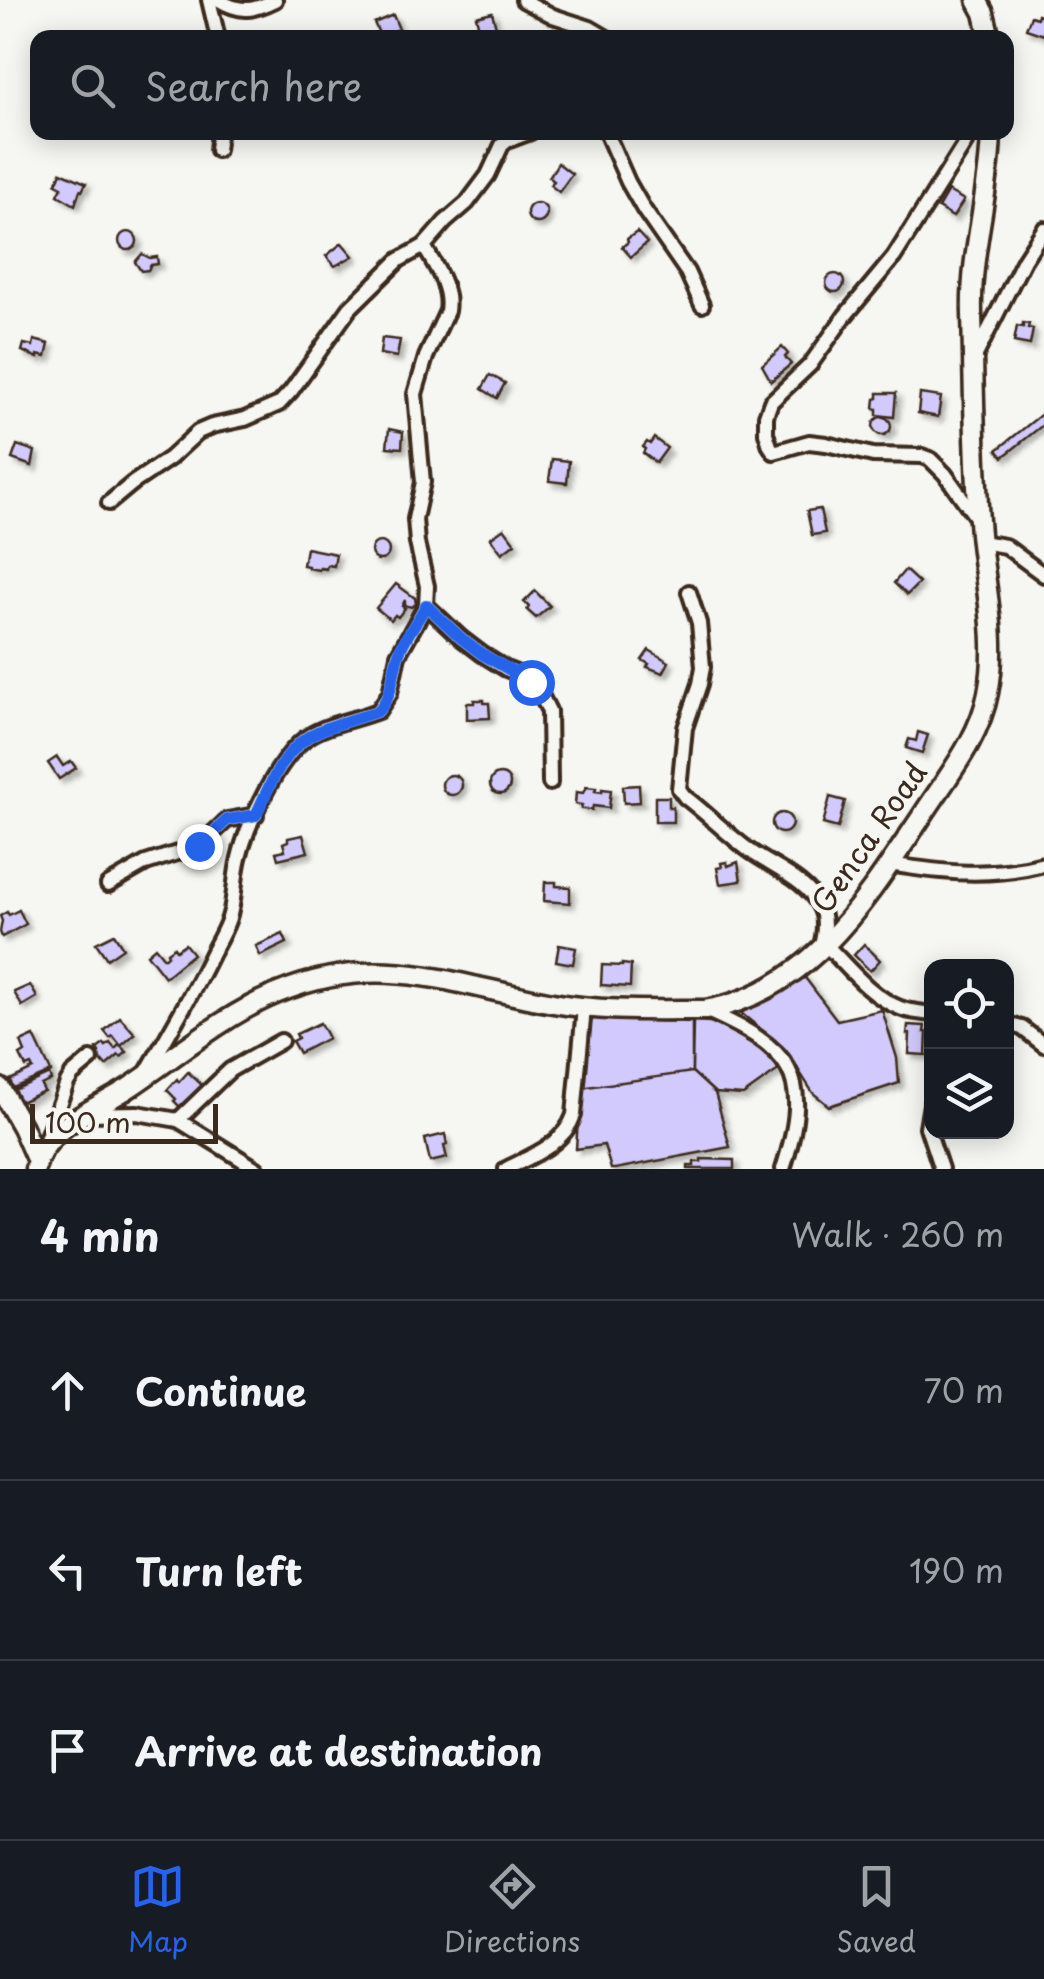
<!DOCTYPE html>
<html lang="en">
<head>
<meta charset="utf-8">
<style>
	body { margin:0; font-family:"Playpen Sans",sans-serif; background:#242831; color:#f1f3f6 }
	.controls { position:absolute; right:30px; bottom:30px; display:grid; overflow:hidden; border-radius:20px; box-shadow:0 5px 25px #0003 }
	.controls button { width:90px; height:90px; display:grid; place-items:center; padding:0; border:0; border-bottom:2px solid #363941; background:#171b24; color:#f1f3f6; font:50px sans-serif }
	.scale { position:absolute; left:30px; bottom:25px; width:188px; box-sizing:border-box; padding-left:10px; border:5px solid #3b2a1e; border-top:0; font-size:28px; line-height:35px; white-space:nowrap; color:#3b2a1e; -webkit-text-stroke:8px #f6f6f2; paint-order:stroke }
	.stop { position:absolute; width:30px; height:30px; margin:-22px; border:8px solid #2563eb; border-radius:50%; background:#fff }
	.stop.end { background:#2563eb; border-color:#fff; box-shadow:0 2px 10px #0008 }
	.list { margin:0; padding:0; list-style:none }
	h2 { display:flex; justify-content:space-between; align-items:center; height:130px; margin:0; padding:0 40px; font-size:42px }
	h2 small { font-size:32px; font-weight:400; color:#9ea1a6 }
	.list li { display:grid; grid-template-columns:65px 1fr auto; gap:30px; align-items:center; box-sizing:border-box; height:180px; padding:0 40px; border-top:2px solid #363941 }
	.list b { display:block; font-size:38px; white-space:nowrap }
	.list em { font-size:32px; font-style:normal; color:#9ea1a6 }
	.icon { flex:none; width:55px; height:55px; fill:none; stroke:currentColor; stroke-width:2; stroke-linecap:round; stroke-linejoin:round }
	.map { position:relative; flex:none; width:1044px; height:1169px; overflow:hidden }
	.search { position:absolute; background:#171b24; box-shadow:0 5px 25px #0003; left:30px; right:30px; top:30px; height:110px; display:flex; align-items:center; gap:25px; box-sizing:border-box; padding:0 35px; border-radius:20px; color:#9ea1a6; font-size:38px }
	.sheet { height:670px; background:#171b24 }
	nav { display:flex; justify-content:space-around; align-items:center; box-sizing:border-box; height:140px; border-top:2px solid #363941; background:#171b24; font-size:28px; color:#9ea1a6 }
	nav a { display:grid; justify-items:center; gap:5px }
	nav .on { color:#2563eb }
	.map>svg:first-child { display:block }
	.building { fill:#d2cafc; stroke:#3b2a1e; stroke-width:2.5; filter:url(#shadow) }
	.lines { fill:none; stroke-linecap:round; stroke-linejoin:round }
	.street-casing { stroke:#3b2a1e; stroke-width:20 }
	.secondary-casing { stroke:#3b2a1e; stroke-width:25 }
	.street { stroke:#f6f6f2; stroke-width:12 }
	.secondary { stroke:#f6f6f2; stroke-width:18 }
	.route { stroke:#2563eb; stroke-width:12 }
	.labels { text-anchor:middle; stroke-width:9; stroke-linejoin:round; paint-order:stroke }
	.street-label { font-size:30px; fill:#3b2a1e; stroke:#f6f6f2 }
</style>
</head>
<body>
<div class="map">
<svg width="1044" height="1169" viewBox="0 0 1044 1169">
	<defs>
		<filter id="shadow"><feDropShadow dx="4.5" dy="4.5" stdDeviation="2.5" flood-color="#0004"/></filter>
	</defs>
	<rect width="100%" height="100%" fill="#f6f6f2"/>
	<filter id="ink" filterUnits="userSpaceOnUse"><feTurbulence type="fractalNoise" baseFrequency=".01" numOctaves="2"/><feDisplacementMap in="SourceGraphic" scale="20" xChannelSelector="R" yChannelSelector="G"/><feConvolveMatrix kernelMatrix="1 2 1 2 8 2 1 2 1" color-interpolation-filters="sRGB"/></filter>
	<g filter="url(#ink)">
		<!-- building -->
		<g class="building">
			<path d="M492,12L496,27L489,28L490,31L480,33L476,16Z"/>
			<path d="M1038,14L1044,16V35L1026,29L1031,16L1037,18Z"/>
			<path d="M393,15L399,29L381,37L374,23Z"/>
			<path d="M558,163L572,174L559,192L550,185L554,181L549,177Z"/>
			<path d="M61,172L86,183L82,191L80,190L75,205L58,195L62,187L56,184Z"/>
			<path d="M948,191L964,200L953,217L938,208Z"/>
			<circle cx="537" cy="213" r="10"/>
			<circle cx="128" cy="241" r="9"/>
			<path d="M637,232L647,243L631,257L622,247L628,242L627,239Z"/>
			<path d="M342,243L353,256L335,266L326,256Z"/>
			<path d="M142,254L150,258L157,257L158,264L151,265L148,270L141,271L135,262Z"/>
			<circle cx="835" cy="283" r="9"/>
			<path d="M1023,323L1029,324L1028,328L1033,329L1030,345L1014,342L1017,326L1023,327Z"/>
			<path d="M382,338L400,340L397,357L380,354Z"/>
			<path d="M34,340L49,344L46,357L38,355V358L22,351L24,344L33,346Z"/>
			<path d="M782,347L788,354L785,357L791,364L771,381L762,365Z"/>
			<path d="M490,375L505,383L497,398L482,389Z"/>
			<path d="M878,393H896L894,417L877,415V409L874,408L875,399L878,398Z"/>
			<path d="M920,394L941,397L938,417L918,413Z"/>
			<path d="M1044,412V424L1003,457L997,450Z"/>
			<circle cx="882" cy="426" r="9"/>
			<path d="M389,429L403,432L402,448L387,447Z"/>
			<path d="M654,438L667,448L656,463L643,453L645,449L643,447L647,442L650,444Z"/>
			<path d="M17,445L35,451L32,466L12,459Z"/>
			<path d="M552,459L569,461L567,483L549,481Z"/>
			<path d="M820,509L825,533L812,535L807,511Z"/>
			<path d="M504,528L515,543L502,553L490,538Z"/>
			<circle cx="380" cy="551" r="9"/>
			<path d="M306,548L336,554L334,566L327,565L326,569L320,568L319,570L308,568V566L303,565Z"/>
			<path d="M905,570L919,583L907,595L894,583Z"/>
			<path d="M396,584L415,598L416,604L411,607L405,605V600L402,606L405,608L398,617L395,615L391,620L376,608Z"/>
			<path d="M535,591L550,606L536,618L527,610L529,607L524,602Z"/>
			<path d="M649,650L669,662L663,673L647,667L649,664L642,660Z"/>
			<path d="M474,700H484V703H489L490,718L467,719V703H474Z"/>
			<path d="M918,732L928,735L922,753L906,748L909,739L916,741Z"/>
			<path d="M57,757L63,766L71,761L76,768L59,779L48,763Z"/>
			<circle cx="500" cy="784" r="10"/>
			<circle cx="452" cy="785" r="10"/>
			<path d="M639,785L640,802L624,803L623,786Z"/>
			<path d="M586,787L596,788L595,791L602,792V789L611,790L609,808L593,806L592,810L581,809L582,805L575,804L576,792L583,793Z"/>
			<path d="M655,797H669V807H673V822H655Z"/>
			<path d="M830,797L845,801L838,828L823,824Z"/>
			<circle cx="782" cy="823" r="10"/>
			<path d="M303,835L308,852L278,859L276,852L285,850L283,843L288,841V838Z"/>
			<path d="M727,862L728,866L738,862L741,881L720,884L717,868L722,867L721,863Z"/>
			<path d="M545,882H556V886L570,887V903L544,901Z"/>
			<path d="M19,910L26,924L2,937L0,932L2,921L0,916L7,912L9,915Z"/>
			<path d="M114,934L123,948L107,959L96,943Z"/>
			<path d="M283,934L287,943L260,956L256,946Z"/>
			<path d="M185,944L193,954L165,977L147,954L155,947L164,958L168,955L167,952L174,947L176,950Z"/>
			<path d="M864,944L880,960L870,971L854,955Z"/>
			<path d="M559,945L576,948L573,964L556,961Z"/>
			<path d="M622,964L631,965L630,987L601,985L602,965L622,966Z"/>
			<path d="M803,975L837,1020L882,1010L897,1058L899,1083L829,1106L813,1093L785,1049L741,1013Z"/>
			<path d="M30,985L37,997L22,1006L14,992Z"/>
			<path d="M595,1015L620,1020L692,1022V1072L617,1087L580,1088L589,1025Z"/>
			<path d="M120,1017L135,1034L121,1046L113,1036L110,1038L104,1031Z"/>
			<path d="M693,1021L726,1023L784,1066L743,1095L715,1093L692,1072Z"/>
			<path d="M320,1023L328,1038L299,1053L292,1041L298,1038L296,1034Z"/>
			<path d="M908,1025L925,1026L924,1032H927L926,1055L909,1054L910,1034H907Z"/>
			<path d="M34,1036L51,1072L13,1088L10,1080L33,1069L31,1065L26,1067L20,1055L25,1052L21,1042Z"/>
			<path d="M110,1043L115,1049L119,1045L127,1052L121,1057L119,1055L106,1066L96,1055L99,1052L97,1049L104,1044L106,1046Z"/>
			<path d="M188,1072L202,1085L181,1108L174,1101L176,1099L167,1090L177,1079L179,1082Z"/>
			<path d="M692,1072L715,1093L730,1147L615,1169H611L604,1145L576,1149L580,1088Z"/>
			<path d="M49,1074L51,1080L41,1085L44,1091L20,1102L14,1090Z"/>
			<path d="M445,1134L447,1145L444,1146L447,1158L430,1162L425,1139Z"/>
			<path d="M701,1159L734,1160V1169H688V1166H694V1162H701Z"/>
		</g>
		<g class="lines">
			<defs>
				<g id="street">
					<path d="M209,0L218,38"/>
					<path d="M219,0C240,13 253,11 275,0"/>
					<path d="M523,0L553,16L590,28L607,38"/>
					<path d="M606,132L628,182L644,210L687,272L702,305"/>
					<path d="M970,132L963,147L894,257L845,316L810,365L771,402L766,416V433L770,446L774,452L809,442L826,444L873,455L922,456L930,459L945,474L978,520"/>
					<path d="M217,150L219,132"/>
					<path d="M975,357L1024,260L1044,229"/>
					<path d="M109,503L133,483L170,458L198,432L212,426L245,419L279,404L291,391L350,308L399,260L424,246L445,222L467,203L488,175L502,145L507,141L531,132"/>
					<path d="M981,542L1005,546L1044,575"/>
					<path d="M689,592L699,623L703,667L700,684L685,728L679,789L685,797C706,813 725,832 746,848C769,866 807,879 820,907C826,918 824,934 821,946"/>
					<path d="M426,605L461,638L482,654L506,669L521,675L537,687L549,711L550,783"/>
					<path d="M889,864C943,873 991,878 1044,864"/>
					<path d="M108,885L146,863L199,846L227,820L256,815"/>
					<path d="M826,945C848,967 870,996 900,1008C909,1012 921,1012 932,1014"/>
					<path d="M705,1010C791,1048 814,1074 783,1169"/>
					<path d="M1006,1024L1022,1028L1044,1045"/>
					<path d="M145,1075C168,1035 192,995 212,953C218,942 225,930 229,918C235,899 234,878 239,858C247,824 278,758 306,738C326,724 355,720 378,711L390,693L398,655L426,605L427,586L417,543L415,519L423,482L415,394L426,357L447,311C451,287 435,266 424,246"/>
					<path d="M932,1099L927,1127L941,1169"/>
					<path d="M89,1114L137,1113L178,1120L257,1169"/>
					<path d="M178,1120L230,1070L281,1041"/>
					<path d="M45,1142L67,1083L72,1075L91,1059"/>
					<path d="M506,1169C532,1156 564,1144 574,1115L584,1008"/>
				</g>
				<g id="secondary">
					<path d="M977,0L984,13L990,38"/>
					<path d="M0,1088L22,1127L37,1161"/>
					<path d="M35,1169C45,1126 97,1109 130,1087C178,1055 224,1015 278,993C382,950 451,985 553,1003C603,1012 655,1010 705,1010C812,992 869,895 924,813C948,776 980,737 988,693C999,640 985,587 980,534C974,461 974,387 972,314C970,253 990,193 991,132"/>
				</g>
			</defs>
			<!-- street casing -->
			<use href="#street" class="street-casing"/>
			<!-- secondary casing -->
			<use href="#secondary" class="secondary-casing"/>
			<!-- street -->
			<use href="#street" class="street"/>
			<!-- secondary -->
			<use href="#secondary" class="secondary"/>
		</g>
	</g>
	<g class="lines" filter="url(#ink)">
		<!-- route -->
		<path class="route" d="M199,846L227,820L256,815C270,785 284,747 317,732C336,723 358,719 378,711C393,695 392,676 398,656C403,638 418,622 426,605L461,638L482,654L531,682"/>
	</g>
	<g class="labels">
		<!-- street labels -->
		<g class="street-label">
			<text transform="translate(870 838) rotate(-55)" y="10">Genca Road</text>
		</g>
	</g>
</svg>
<div class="controls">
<button><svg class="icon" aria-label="locate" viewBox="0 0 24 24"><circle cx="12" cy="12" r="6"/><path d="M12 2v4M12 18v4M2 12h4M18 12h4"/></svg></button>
<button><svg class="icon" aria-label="layers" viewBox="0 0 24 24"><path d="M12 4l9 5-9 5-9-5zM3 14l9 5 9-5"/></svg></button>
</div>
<div class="scale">100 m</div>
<div class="stop" style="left:531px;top:682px"></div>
<div class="stop end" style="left:199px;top:846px"></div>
<div class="search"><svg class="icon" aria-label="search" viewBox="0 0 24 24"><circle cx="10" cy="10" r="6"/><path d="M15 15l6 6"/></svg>Search here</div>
</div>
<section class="sheet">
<h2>4 min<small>Walk · 260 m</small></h2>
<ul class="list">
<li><svg class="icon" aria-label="ahead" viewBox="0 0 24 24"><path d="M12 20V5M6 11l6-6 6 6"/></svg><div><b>Continue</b></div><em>70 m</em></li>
<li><svg class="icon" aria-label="left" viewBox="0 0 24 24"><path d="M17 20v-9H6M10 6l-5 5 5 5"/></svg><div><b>Turn left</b></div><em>190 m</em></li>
<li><svg class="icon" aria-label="arrive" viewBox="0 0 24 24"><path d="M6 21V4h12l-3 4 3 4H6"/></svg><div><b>Arrive at destination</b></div></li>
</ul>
</section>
<nav>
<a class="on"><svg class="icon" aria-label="map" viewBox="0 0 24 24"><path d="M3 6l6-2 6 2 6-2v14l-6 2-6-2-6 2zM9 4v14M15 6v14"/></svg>Map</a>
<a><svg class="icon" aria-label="directions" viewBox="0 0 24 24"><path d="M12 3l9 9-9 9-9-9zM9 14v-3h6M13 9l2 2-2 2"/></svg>Directions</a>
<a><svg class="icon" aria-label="saved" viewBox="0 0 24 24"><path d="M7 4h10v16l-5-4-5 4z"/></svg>Saved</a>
</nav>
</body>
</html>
